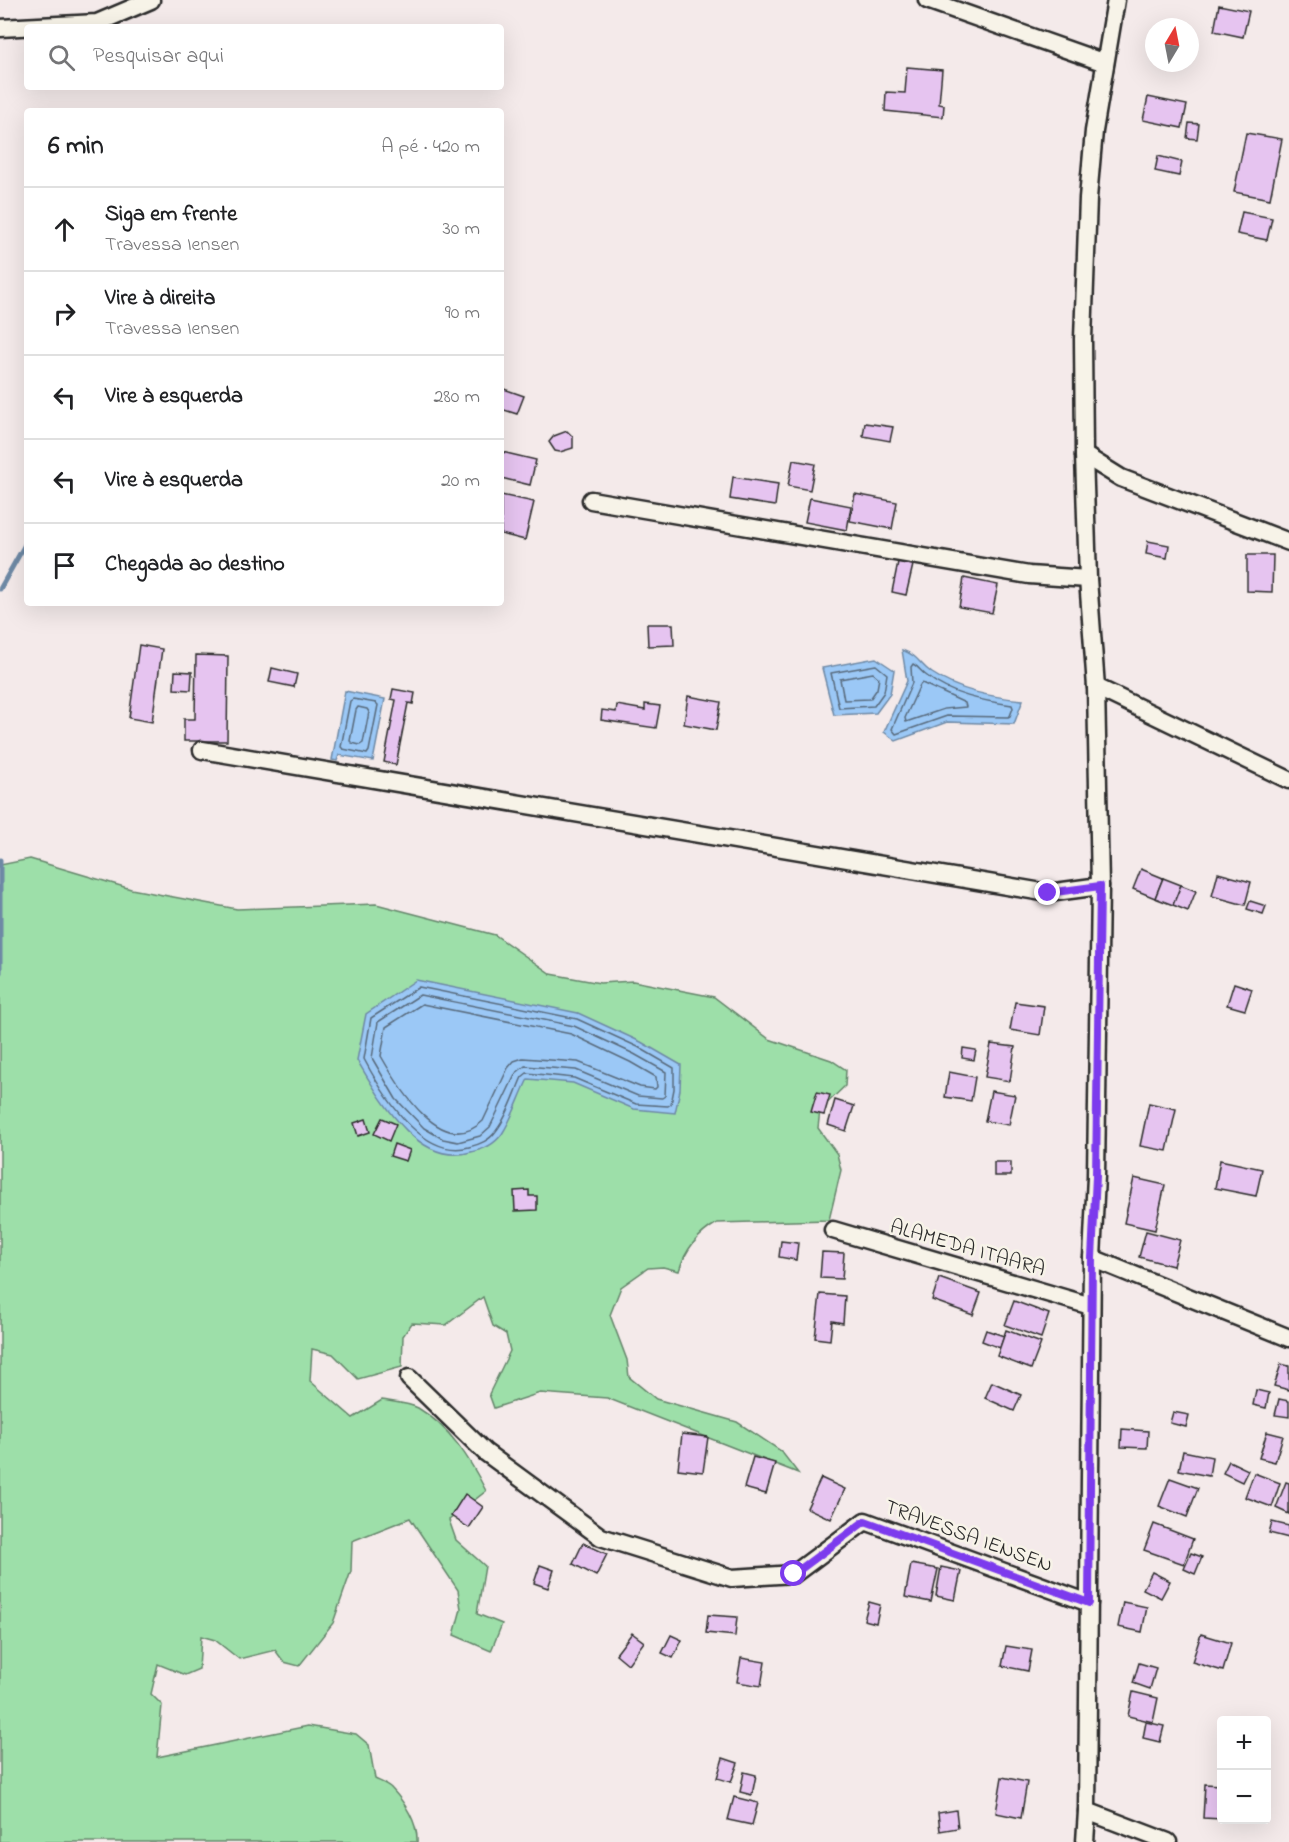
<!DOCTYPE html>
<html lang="pt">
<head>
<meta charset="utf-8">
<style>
	body { margin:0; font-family:"Indie Flower",sans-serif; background:#f6f6f6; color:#202124 }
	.controls { position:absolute; right:18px; bottom:18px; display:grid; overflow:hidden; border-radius:6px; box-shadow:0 6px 24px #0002 }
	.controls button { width:54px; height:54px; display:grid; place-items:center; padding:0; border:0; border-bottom:2px solid #e0e0e0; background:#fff; color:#202124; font:30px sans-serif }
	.compass { position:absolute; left:1145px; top:18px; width:54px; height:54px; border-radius:50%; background:#fff; box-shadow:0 6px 24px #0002; rotate:10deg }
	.stop { position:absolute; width:18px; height:18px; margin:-14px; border:4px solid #7c3aed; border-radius:50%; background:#fff }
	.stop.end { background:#7c3aed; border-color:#fff; box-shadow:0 2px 6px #0008 }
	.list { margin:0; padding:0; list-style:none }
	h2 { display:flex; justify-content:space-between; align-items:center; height:78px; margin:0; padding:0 24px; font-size:26px }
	h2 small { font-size:20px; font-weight:400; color:#757577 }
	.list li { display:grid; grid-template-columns:39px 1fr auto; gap:18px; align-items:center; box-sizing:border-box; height:84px; padding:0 24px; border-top:2px solid #e0e0e0 }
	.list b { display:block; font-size:22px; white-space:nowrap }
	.list p { margin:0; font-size:20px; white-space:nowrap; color:#757577 }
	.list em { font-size:20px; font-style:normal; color:#757577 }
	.icon { flex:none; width:33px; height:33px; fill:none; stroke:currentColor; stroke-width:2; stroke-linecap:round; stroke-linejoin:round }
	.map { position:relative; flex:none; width:1289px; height:1842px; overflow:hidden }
	.search { position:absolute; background:#fff; box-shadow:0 6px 24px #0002; left:24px; top:24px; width:480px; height:66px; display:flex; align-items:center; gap:15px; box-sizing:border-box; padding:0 21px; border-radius:6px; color:#757577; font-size:22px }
	.panel { position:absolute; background:#fff; box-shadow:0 6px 24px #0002; left:24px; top:108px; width:480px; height:498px; border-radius:6px }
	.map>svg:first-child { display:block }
	.green { fill:#9ddfa9; stroke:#64856a; stroke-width:1.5 }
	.water { fill:#9bc8f6; stroke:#6e89a5; stroke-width:1.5 }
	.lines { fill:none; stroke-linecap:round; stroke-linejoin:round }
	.shore { stroke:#586a7c; stroke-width:1.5 }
	.stream { stroke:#6e89a5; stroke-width:5 }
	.building { fill:#e6c4f0; stroke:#2b2b2b; stroke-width:1.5 }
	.minor-casing { stroke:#2b2b2b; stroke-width:21 }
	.minor { stroke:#f7f3e8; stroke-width:16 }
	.route { stroke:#7c3aed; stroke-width:8 }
	.labels { text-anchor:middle; stroke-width:5; stroke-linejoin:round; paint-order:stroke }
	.street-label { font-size:21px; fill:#2b2b2b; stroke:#f7f3e8 }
</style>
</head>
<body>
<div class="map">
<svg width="1289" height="1842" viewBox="0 0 1289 1842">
	<rect width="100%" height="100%" fill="#f4eaea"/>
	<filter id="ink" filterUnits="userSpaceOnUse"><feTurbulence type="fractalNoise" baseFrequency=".0167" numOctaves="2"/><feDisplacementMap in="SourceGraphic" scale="12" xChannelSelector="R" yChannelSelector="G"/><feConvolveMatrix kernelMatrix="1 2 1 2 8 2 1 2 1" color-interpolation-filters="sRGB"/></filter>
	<g filter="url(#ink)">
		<!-- green -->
		<path class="green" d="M30,859L131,889L237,909L376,904L495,935L551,974L600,983L633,981L714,997L769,1039L831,1060L846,1070L845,1086L820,1110L818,1128L837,1154L841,1170L829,1220L717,1223C698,1234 685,1250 679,1271L663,1267L648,1268L621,1287L610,1315L627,1360L629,1377L656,1399L737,1422L781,1451L798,1473L607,1398L540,1393L494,1408L489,1394L510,1351L506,1334L493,1326L483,1297L446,1325L412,1323L403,1336L402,1367L358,1379L333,1354L312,1349L310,1381L353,1418L382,1400C393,1402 409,1403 418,1408C450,1427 470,1459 486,1491L449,1520L456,1540L485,1566L477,1614L502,1624L491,1651L454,1635L461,1609L458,1590L410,1518L352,1541L351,1571L333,1623L299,1666L284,1662L275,1650L239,1659L215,1640L201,1636L199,1669L185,1675L158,1664L151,1694L162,1705L157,1757L308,1726L356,1734L369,1745L375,1779C381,1782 388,1784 392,1789C405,1803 418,1823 417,1842H0V865Z"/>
		<!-- water -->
		<g class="water">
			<path d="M902,650C919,656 919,664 932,673C959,691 991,697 1023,700L1014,724L947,722L896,741L884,732L907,681Z"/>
			<path d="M876,658L894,670L890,694L876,713L834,715L822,668Z"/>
			<path d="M345,691L385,699L373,761L339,755L337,761L332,760Z"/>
			<path d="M416,980L578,1013L641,1042L681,1065L680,1090L675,1113L634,1109L573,1083L528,1079C519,1097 513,1117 502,1134C494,1145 484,1149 471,1152C417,1168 380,1098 357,1060L366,1014Z"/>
		</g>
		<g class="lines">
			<!-- shore -->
			<g class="shore">
				<path d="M913,664C919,667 921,672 927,676C951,695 983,701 1012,705L1013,708L1010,716L1008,717L947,716L896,734L892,729L912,683L911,667Z"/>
				<path d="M876,665L887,674L884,692L874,706L839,708L831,673Z"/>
				<path d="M873,673L879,678L877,689L870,699L844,700L840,679Z"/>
				<path d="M922,683L965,703L966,707L944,709L906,722L905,718L920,685Z"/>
				<path d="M353,699L376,703L378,705L369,751L367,754L343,749L341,747L350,701Z"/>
				<path d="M358,707L367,709L369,712L363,743L360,745L352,743L350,741L356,710Z"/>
				<path d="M419,987L577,1019L638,1047L674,1068V1089L671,1104L668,1106L636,1104L574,1078L527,1073L522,1077C514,1095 508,1116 496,1131C489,1141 480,1144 469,1147C422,1160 382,1093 364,1059L371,1018Z"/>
				<path d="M420,995L574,1026L634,1054L666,1072L665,1096L662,1098L638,1096L576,1070L525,1066L516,1073L490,1127L480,1136L458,1142L443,1139L424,1128L396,1099L372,1058L378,1022Z"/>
				<path d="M422,1004L571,1034L630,1062L656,1077L657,1087L655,1089L640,1087L578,1062L523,1058L514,1061L508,1068L483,1121C442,1160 398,1086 381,1056L386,1027Z"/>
			</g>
			<!-- stream -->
			<g class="stream">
				<path d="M0,589L27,541"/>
				<path d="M0,860V972"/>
			</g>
		</g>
		<!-- building -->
		<g class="building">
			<path d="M1219,5L1249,11L1243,37L1214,31Z"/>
			<path d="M907,67L942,70L939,104L944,105L943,117L885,111L886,92L905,93Z"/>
			<path d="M1148,97L1187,105L1182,128L1143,120Z"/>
			<path d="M1189,123L1199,124L1197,139L1187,138Z"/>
			<path d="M1246,133L1282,139L1270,199L1234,192Z"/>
			<path d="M1158,156L1182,162L1179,176L1155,171Z"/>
			<path d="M1242,212L1272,218L1267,240L1237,234Z"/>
			<path d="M501,388L524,396L517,414L501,409Z"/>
			<path d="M865,423L893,427L890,441L863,436Z"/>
			<path d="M567,431L573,437V448L560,452L555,451L549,442L554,436Z"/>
			<path d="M502,452L536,460L530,485L501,478Z"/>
			<path d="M793,460L815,464L810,490L788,486Z"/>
			<path d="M733,477L778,484L775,506L730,499Z"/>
			<path d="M855,494L897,502L892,529L850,521Z"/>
			<path d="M501,495L534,502L525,540L501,534Z"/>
			<path d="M810,498L851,506L847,530L805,522Z"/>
			<path d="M1148,541L1169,545L1167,558L1146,554Z"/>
			<path d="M1247,555H1273L1272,592L1247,591Z"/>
			<path d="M898,562L913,565L906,595L892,592Z"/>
			<path d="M964,578L998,585L992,613L959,607Z"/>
			<path d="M647,624H673L674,645L648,646Z"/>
			<path d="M139,645L162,649L152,722L129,718Z"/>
			<path d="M196,655L228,656L227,741H184V719H195Z"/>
			<path d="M272,668L297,674L294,687L269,682Z"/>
			<path d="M175,671L192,672L191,690L174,689Z"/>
			<path d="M393,689L415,693L413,704L408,703L396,765L384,762L396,700L391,699Z"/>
			<path d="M688,696L721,702L716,730L684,724Z"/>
			<path d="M645,704L660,706L656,728L601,720L602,710L616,712L617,705L645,710Z"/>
			<path d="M1141,869L1163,878L1155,898L1133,889Z"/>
			<path d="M1218,873L1251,882L1245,905L1212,896Z"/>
			<path d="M1163,878L1181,885L1173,905L1155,898Z"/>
			<path d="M1181,885L1196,891L1188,911L1173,905Z"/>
			<path d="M1250,901L1266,906L1263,914L1247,909Z"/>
			<path d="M1234,983L1252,989L1245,1010L1227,1005Z"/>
			<path d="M1015,1002L1044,1006L1040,1035L1010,1030Z"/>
			<path d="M991,1044L1015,1047L1010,1081L985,1077Z"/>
			<path d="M963,1048L976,1050L974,1060L962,1058Z"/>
			<path d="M949,1072L975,1077L971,1101L945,1097Z"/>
			<path d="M991,1091L1015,1095L1009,1125L985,1121Z"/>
			<path d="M817,1092L830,1095L824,1115L811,1112Z"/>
			<path d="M835,1100L854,1106L846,1131L828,1125Z"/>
			<path d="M1149,1103L1176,1109L1167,1151L1140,1146Z"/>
			<path d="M382,1118L396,1124L389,1141L374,1134Z"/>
			<path d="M366,1119L370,1132L358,1136L354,1123Z"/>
			<path d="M394,1144L410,1150L406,1161L390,1156Z"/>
			<path d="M1220,1160L1262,1169L1256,1196L1215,1188Z"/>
			<rect x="994" y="1162" width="17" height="14"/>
			<path d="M1134,1178L1165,1185L1155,1230L1124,1223Z"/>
			<path d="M529,1190V1196H537V1210L515,1211L514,1191Z"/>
			<path d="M1146,1231L1180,1240L1173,1266L1139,1257Z"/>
			<path d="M781,1241L798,1243L796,1260L779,1257Z"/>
			<path d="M822,1252L844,1253L842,1279L820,1278Z"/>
			<path d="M939,1278L981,1293L973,1315L932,1300Z"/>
			<path d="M820,1294L845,1296L843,1323L832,1321L830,1340L815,1338Z"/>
			<path d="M1014,1301L1049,1314L1041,1338L1005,1325Z"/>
			<path d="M986,1330L1004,1336L1000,1348L982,1341Z"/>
			<path d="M1006,1330L1041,1343L1031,1369L997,1356Z"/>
			<path d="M1281,1364L1289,1366V1390L1274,1386Z"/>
			<path d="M992,1382L1021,1395L1014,1411L985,1398Z"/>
			<path d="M1256,1390L1269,1393L1266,1408L1253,1405Z"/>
			<path d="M1279,1399L1289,1401V1417L1275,1415Z"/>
			<path d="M1173,1412L1189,1415L1186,1427L1170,1423Z"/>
			<path d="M1122,1429L1148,1431L1147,1448L1121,1447Z"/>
			<path d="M1267,1432L1283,1436L1275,1462L1259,1458Z"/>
			<path d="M682,1434L708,1437L703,1472L678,1469Z"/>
			<path d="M1183,1451L1212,1457L1209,1476L1179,1470Z"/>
			<path d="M753,1457L775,1463L766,1494L744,1488Z"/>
			<path d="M1229,1461L1248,1470L1242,1482L1223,1473Z"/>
			<path d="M1254,1473L1280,1483L1272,1507L1245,1497Z"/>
			<path d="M821,1478L845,1489L831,1519L807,1508Z"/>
			<path d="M1170,1478L1198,1488L1187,1517L1159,1506Z"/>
			<path d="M1286,1482L1289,1483V1514L1276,1508Z"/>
			<path d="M465,1494L483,1507L469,1528L451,1516Z"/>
			<path d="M1272,1522L1289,1526V1538L1269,1533Z"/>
			<path d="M1154,1524L1193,1539L1184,1564L1144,1550Z"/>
			<path d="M583,1543L607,1554L596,1576L573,1564Z"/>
			<path d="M1191,1553L1202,1557L1195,1574L1184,1569Z"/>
			<path d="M911,1564L938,1569L931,1602L905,1597Z"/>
			<path d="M540,1565L554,1570L548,1588L534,1583Z"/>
			<path d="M941,1567L961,1571L955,1600L936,1596Z"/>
			<path d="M1152,1572L1170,1581L1161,1598L1143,1589Z"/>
			<path d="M869,1602L880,1605L876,1623L864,1620Z"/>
			<path d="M1123,1602L1147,1607L1142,1632L1118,1627Z"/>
			<path d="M708,1615L737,1617L735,1636L706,1633Z"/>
			<path d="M632,1633L644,1642L628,1664L616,1654Z"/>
			<path d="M1201,1634L1231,1643L1223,1671L1192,1662Z"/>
			<path d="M671,1635L682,1640L673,1658L662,1653Z"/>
			<path d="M1006,1646L1032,1650L1028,1671L1002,1666Z"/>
			<path d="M741,1658L765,1662L761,1686L737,1682Z"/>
			<path d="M1139,1663L1156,1668L1150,1689L1133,1683Z"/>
			<path d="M1133,1692L1158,1698L1153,1722L1128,1716Z"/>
			<path d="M1146,1722L1164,1726L1160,1742L1143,1738Z"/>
			<path d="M723,1758L738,1763L731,1782L717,1778Z"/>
			<path d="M744,1772L756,1775L752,1795L740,1792Z"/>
			<path d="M1002,1777L1027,1782L1021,1818L996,1813Z"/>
			<path d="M1205,1784L1220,1785L1222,1819L1203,1818Z"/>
			<path d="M734,1797L758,1803L752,1825L728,1820Z"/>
			<path d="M956,1810L958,1828L940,1831L938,1813Z"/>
		</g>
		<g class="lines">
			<defs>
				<g id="minor">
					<path d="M927,0L1105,63"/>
					<path d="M0,28L97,23L151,0"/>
					<path d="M1084,455L1121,478L1289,542"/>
					<path d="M591,500L1029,575L1088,579"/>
					<path d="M1096,687L1289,780"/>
					<path d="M202,750L1048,893L1100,886"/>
					<path d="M833,1230L1091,1306"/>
					<path d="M1092,1258L1289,1338"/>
					<path d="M409,1378L485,1452L601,1537L732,1578L794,1574L865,1521L1089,1603"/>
					<path d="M1087,1811L1168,1842"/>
					<path d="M1085,1842L1087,1811L1092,1258L1096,1176L1100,886L1096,687L1088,579L1084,455L1083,339L1088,198L1094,131L1116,0"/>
				</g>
			</defs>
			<!-- minor casing -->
			<use href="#minor" class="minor-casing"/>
			<!-- minor -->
			<use href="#minor" class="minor"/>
		</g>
	</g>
	<g class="lines" filter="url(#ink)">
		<!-- route -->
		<path class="route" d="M794,1574L865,1521L1089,1603L1092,1258L1096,1176L1100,886L1048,893"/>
	</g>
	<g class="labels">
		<!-- street labels -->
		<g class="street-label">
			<text transform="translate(968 1247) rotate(16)" y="7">ALAMEDA ITAARA</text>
			<text transform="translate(969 1535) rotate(20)" y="7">TRAVESSA IENSEN</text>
		</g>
	</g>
</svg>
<div class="controls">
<button>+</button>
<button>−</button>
</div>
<svg class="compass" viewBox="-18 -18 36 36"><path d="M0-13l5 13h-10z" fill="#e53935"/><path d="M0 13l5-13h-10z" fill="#757577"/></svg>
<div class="stop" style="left:794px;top:1574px"></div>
<div class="stop end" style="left:1048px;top:893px"></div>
<div class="search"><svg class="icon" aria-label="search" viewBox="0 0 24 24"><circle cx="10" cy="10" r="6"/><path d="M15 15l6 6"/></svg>Pesquisar aqui</div>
<section class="panel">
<h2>6 min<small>A pé · 420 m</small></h2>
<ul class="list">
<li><svg class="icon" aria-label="ahead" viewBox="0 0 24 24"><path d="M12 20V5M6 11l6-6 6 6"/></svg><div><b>Siga em frente</b><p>Travessa Iensen</p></div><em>30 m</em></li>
<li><svg class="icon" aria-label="right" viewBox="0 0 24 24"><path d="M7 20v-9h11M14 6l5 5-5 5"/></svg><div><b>Vire à direita</b><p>Travessa Iensen</p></div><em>90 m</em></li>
<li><svg class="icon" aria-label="left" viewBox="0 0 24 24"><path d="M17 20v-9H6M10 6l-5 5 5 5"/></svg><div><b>Vire à esquerda</b></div><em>280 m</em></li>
<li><svg class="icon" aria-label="left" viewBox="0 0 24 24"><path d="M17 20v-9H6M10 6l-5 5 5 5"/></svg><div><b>Vire à esquerda</b></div><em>20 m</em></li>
<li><svg class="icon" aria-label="arrive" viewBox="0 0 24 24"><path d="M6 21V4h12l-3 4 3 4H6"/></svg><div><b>Chegada ao destino</b></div></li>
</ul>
</section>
</div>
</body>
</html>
